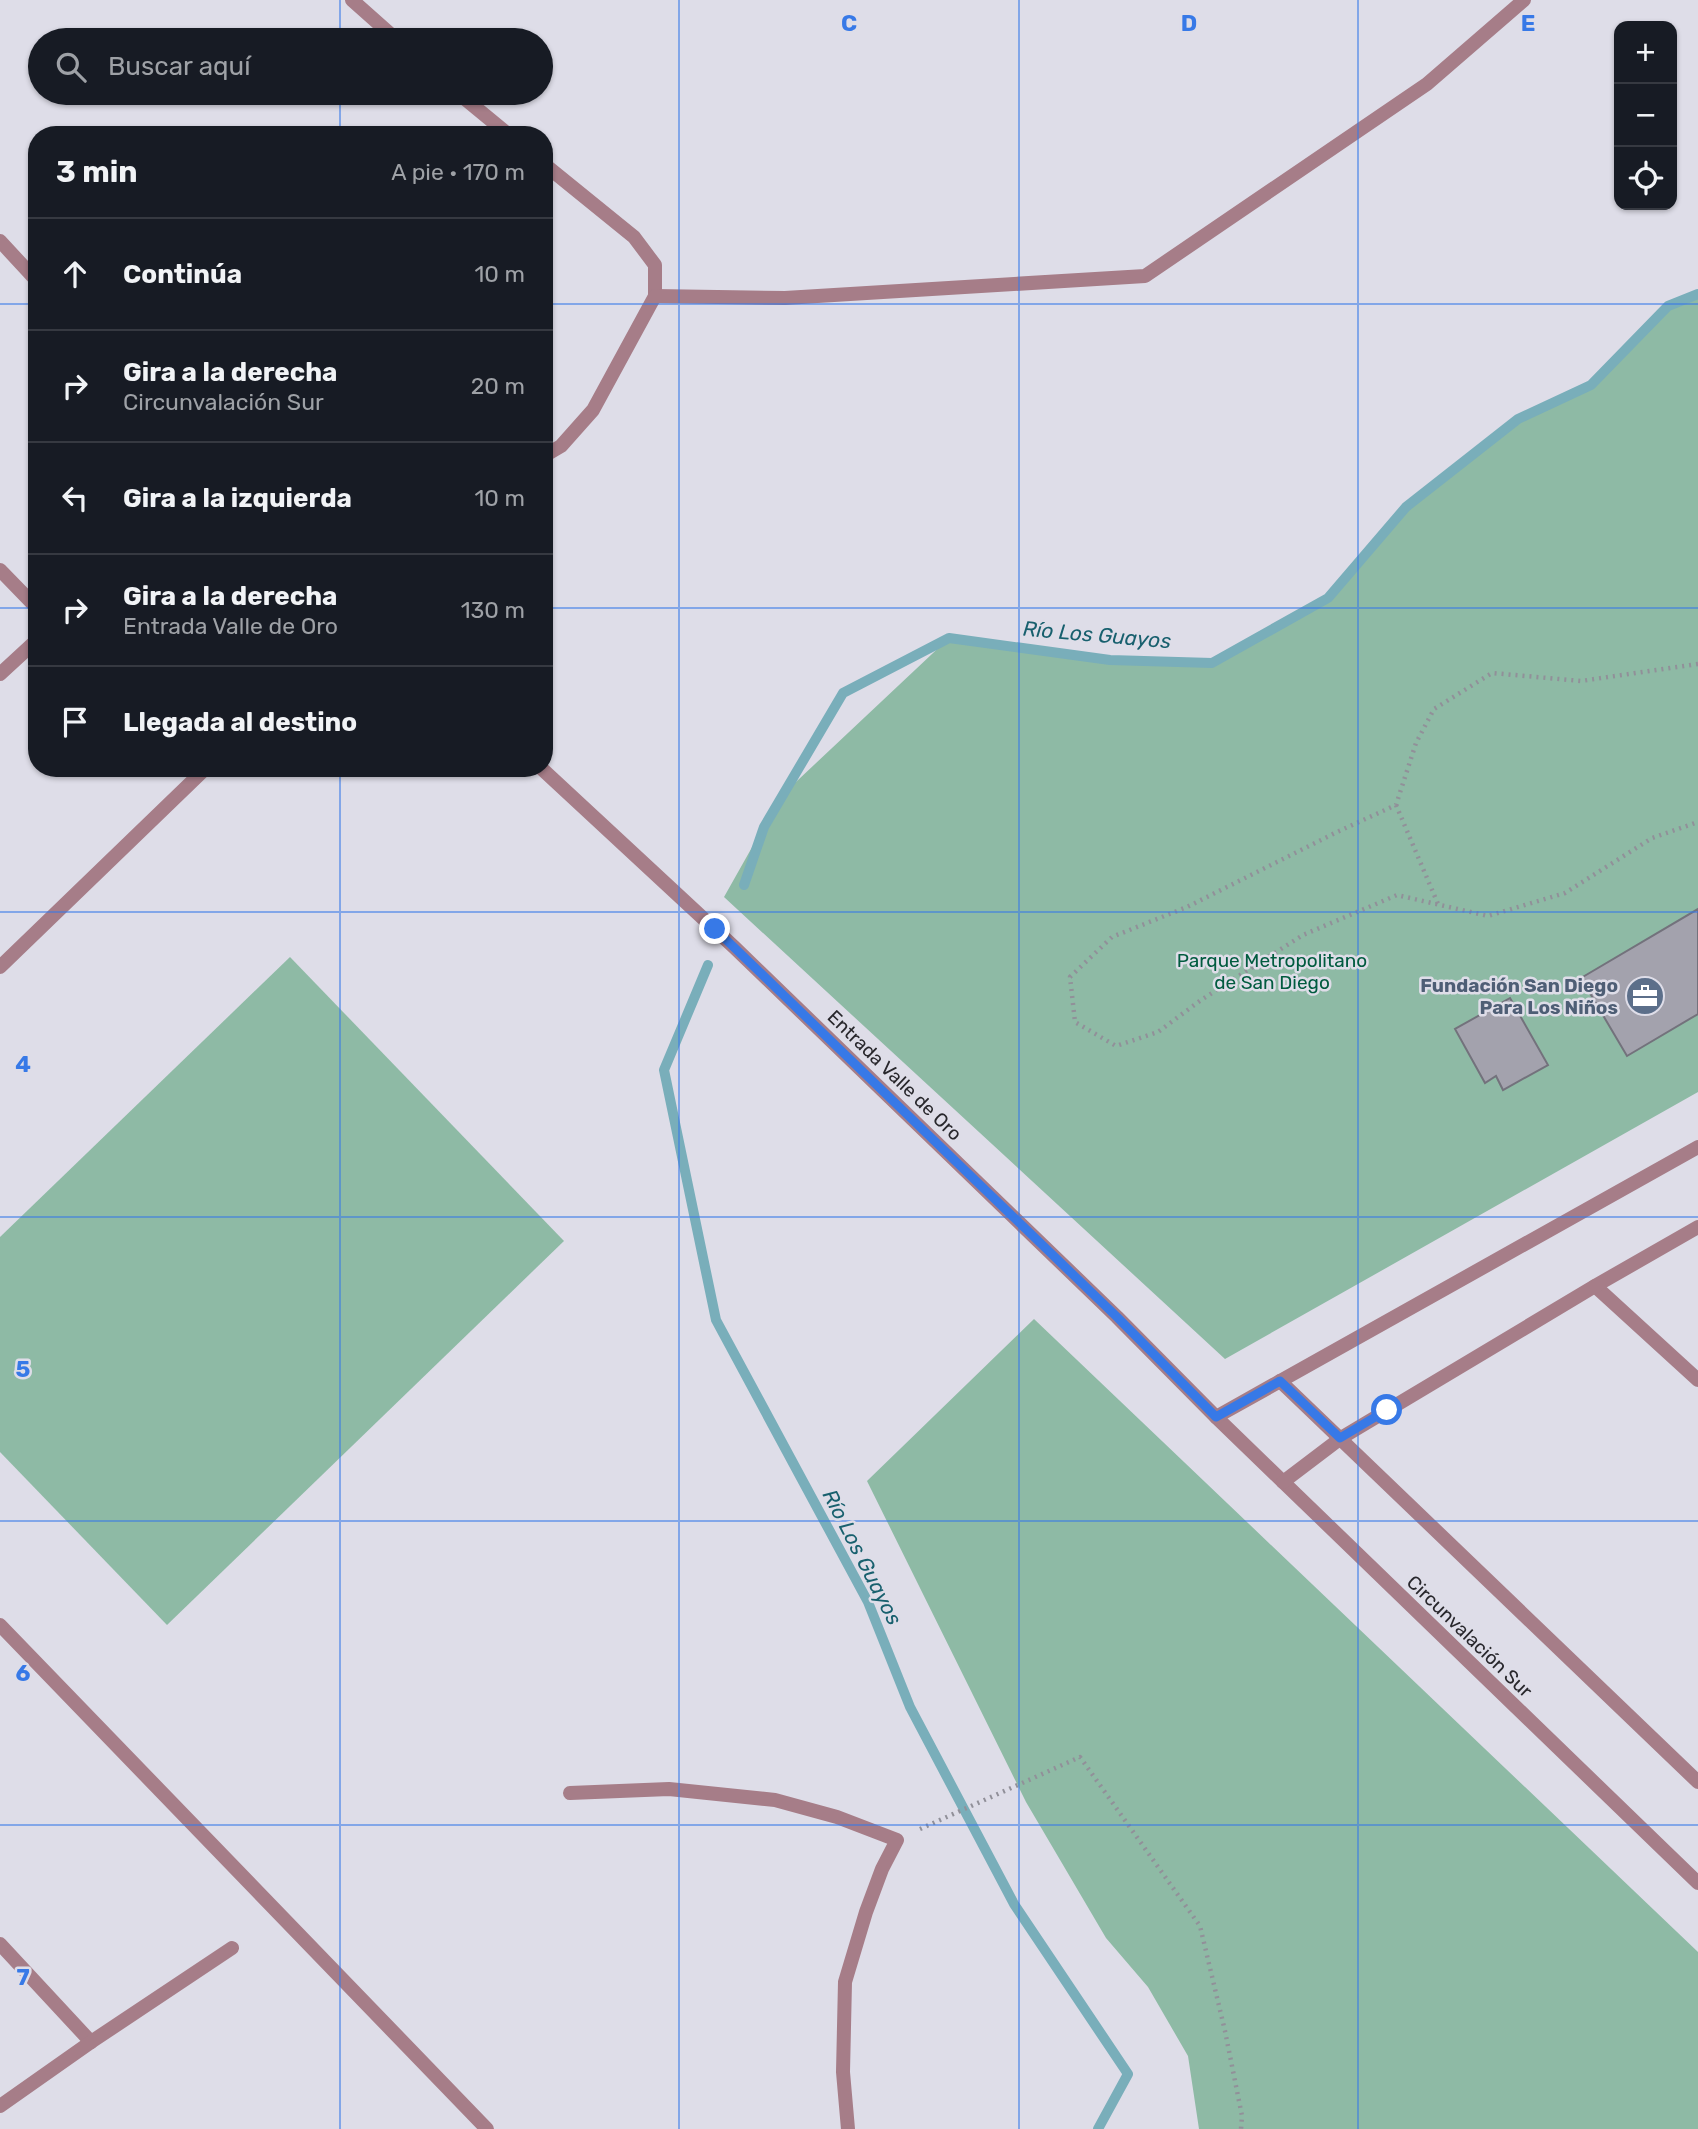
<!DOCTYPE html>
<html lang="es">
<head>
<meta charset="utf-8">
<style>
	body { margin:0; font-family:Rubik,sans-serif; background:#20242c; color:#f1f3f6 }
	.controls { position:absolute; right:21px; top:21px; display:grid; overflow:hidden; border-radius:14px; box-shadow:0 2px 5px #0004 }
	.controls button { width:63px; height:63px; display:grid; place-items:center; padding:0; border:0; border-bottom:2px solid #363941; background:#171b24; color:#f1f3f6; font:35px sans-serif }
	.stop { position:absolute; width:21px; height:21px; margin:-16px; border:5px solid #3779e7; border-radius:50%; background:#fff }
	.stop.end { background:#3779e7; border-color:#fff; box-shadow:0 2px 7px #0008 }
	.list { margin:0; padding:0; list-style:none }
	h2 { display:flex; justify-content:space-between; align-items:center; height:91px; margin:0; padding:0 28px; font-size:30px }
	h2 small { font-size:23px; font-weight:400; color:#9ea1a6 }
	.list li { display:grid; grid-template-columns:46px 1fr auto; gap:21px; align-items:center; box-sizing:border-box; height:112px; padding:0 28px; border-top:2px solid #363941 }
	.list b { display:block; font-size:26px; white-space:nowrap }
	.list p { margin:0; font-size:23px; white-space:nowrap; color:#9ea1a6 }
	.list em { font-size:23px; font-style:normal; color:#9ea1a6 }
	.icon { flex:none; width:38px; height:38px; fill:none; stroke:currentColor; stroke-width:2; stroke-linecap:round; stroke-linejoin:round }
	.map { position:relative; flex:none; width:1698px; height:2129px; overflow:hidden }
	.search { position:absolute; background:#171b24; box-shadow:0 2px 5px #0004; left:28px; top:28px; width:525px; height:77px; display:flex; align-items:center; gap:18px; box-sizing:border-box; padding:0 24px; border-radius:38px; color:#9ea1a6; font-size:26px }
	.panel { position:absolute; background:#171b24; box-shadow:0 2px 5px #0004; left:28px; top:126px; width:525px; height:651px; border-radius:28px }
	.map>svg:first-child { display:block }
	.green { fill:#8ebaa5 }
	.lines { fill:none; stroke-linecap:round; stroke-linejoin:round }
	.stream { stroke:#79aeba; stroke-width:10 }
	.building { fill:#a3a2ad; stroke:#73727c; stroke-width:2 }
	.path { stroke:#919099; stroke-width:4.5; stroke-dasharray:2 5; stroke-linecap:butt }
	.lane { stroke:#a67d88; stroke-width:14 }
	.street { stroke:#a67d88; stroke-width:14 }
	.route { stroke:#3779e7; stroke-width:9 }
	.grid { fill:none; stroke:#3779e7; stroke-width:2; stroke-opacity:0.55 }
	.labels { text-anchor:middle; stroke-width:5; stroke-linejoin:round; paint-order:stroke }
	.park-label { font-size:19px; fill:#015b3f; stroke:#dedde8 }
	.service-label { font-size:19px; font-weight:bold; fill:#4e5e75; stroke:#dedde8; text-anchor:end }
	.street-label { font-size:19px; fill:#28272c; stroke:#dedde8 }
	.water-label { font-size:21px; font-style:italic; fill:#18606e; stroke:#dedde8 }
	.grid-label { font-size:23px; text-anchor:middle; font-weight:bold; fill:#3779e7; stroke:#dedde8; stroke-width:5; stroke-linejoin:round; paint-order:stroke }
</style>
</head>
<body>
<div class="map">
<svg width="1698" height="2129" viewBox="0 0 1698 2129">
	<rect width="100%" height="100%" fill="#dedde8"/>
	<!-- green -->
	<g class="green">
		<path d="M1698,294V1092L1225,1359L724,897L781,796L949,638L1110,660L1212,663L1328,598L1406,507L1518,419L1591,385L1668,306Z"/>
		<path d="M290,957L564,1241L167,1625L0,1452V1237Z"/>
		<path d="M1034,1319L1698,1952V2129H1199L1188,2056L1148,1987L1106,1938L1026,1802L867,1481Z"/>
	</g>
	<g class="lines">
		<!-- stream -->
		<g class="stream">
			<path d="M744,885L764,827L843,693L949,638L1110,660L1212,663L1328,598L1406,507L1518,419L1591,385L1668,306L1698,294"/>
			<path d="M708,965L664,1070L716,1320L868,1602L910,1707L1014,1904L1128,2074L1098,2129"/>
		</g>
	</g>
	<!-- building -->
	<g class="building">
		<path d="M1698,909V1014L1627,1056L1581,978Z"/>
		<path d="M1510,998L1548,1065L1503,1090L1496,1076L1485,1083L1455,1029Z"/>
	</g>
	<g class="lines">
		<!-- path -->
		<g class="path">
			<path d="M1698,664L1581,681L1492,673L1434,709L1416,743L1396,805L1337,832L1187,907L1112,937L1070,977L1075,1022L1116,1046L1158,1032L1201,1000L1303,935L1397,895L1488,916L1565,893L1652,838L1698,822"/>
			<path d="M1396,805L1438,904"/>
			<path d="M920,1829L1080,1757L1200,1926L1225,2031L1242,2116L1241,2129"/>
		</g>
		<!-- lane -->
		<g class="lane">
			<path d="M352,0L397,40"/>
			<path d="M458,93L509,135"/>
			<path d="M544,164L634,237L655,265V296L593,410L561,446L544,456"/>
			<path d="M655,296L785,298L1145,276L1427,84L1524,0"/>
			<path d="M570,1793L669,1789L775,1800L837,1817L897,1840L882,1869L866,1912L845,1982L843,2072L848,2129"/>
		</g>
		<!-- street -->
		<g class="street">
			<path d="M0,241L37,281"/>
			<path d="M0,570L37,608"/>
			<path d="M0,674L37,640"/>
			<path d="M541,768L734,947L1117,1317L1216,1417L1698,1883"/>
			<path d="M0,967L206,768"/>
			<path d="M1595,1286L1698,1380"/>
			<path d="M1280,1381L1698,1782"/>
			<path d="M1216,1417L1698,1147"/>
			<path d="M1283,1482L1341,1438L1595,1286L1698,1227"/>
			<path d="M0,1625L487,2129"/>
			<path d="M0,1944L91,2042"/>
			<path d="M0,2106L91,2042L232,1948"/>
		</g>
	</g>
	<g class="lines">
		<!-- route -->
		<path class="route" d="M715,929L1117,1317L1216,1417L1280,1381L1340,1438L1387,1410"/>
	</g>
	<!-- grid -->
	<path class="grid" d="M340,0V40M679,0V2129M1019,0V2129M1358,0V2129M340,93V135M0,304H37M544,304H1698M0,608H37M544,608H1698M340,768V2129M0,912H1698M0,1217H1698M0,1521H1698M0,1825H1698"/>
	<!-- icons -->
	<defs>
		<symbol id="office-disc" viewBox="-11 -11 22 22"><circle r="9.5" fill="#5c6f8a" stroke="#dedde8"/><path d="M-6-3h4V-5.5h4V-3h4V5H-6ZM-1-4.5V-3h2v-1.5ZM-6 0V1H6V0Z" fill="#fff"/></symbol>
	</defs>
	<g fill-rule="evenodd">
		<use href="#office-disc" x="1623" y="974" width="44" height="44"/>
	</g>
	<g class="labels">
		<!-- park labels -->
		<g class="park-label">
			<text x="1272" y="967">Parque Metropolitano<tspan x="1272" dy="22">de San Diego</tspan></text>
		</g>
		<!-- service labels -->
		<g class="service-label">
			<text x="1618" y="992">Fundación San Diego<tspan x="1618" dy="22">Para Los Niños</tspan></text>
		</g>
		<!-- street labels -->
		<g class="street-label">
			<text transform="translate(895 1075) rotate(44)" y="7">Entrada Valle de Oro</text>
			<text transform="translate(1470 1636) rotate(44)" y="7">Circunvalación Sur</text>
		</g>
		<!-- water labels -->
		<g class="water-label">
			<text transform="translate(1097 635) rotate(5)" y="7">Río Los Guayos</text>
			<text transform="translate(862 1557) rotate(63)" y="7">Río Los Guayos</text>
		</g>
	</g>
	<g class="grid-label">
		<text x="849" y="31">C</text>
		<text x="1189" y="31">D</text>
		<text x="1528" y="31">E</text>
		<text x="23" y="1072">4</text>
		<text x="23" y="1377">5</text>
		<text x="23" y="1681">6</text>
		<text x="23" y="1985">7</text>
	</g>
</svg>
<div class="controls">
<button>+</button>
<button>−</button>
<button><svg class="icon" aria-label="locate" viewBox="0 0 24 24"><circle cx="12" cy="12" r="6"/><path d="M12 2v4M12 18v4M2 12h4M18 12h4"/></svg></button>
</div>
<div class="stop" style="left:1387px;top:1410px"></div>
<div class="stop end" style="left:715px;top:929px"></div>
<div class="search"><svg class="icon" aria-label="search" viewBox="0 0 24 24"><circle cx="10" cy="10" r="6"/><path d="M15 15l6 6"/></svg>Buscar aquí</div>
<section class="panel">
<h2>3 min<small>A pie · 170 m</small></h2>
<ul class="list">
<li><svg class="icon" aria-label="ahead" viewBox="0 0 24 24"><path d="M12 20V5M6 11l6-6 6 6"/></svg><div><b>Continúa</b></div><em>10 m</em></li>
<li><svg class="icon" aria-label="right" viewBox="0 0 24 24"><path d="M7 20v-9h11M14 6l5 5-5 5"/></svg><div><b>Gira a la derecha</b><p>Circunvalación Sur</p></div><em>20 m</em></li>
<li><svg class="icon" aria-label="left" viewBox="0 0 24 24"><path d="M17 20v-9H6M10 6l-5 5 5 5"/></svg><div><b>Gira a la izquierda</b></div><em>10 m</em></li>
<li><svg class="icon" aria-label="right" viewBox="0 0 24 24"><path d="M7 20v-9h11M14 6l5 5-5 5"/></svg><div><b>Gira a la derecha</b><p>Entrada Valle de Oro</p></div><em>130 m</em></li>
<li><svg class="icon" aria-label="arrive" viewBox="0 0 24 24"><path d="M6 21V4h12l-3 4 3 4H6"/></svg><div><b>Llegada al destino</b></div></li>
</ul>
</section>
</div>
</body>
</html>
